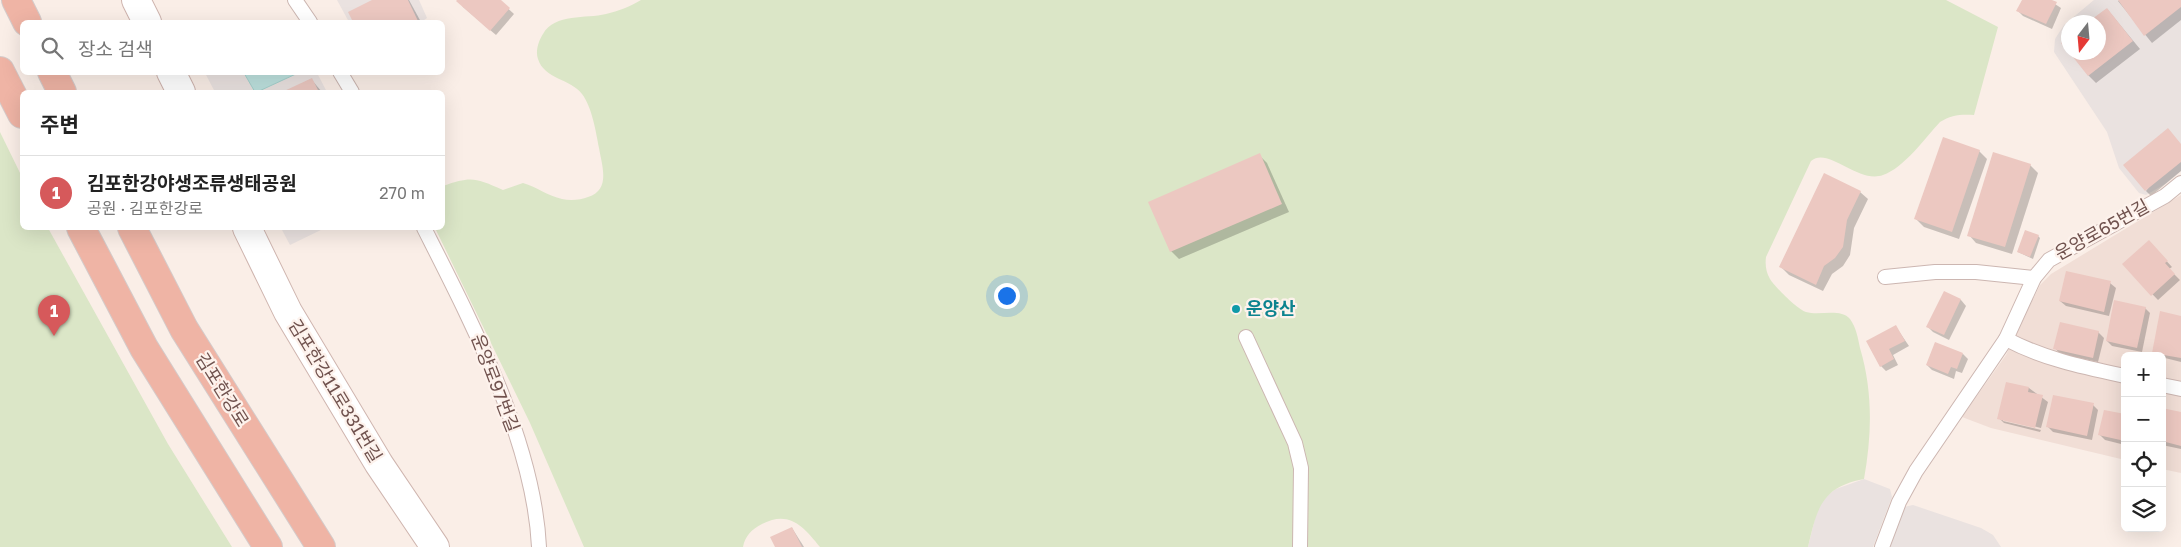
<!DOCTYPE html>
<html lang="ko">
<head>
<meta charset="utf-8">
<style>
	body { margin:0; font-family:"Golos Text","Noto Sans KR",sans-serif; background:#f6f6f6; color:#222 }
	.controls { position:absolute; right:15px; bottom:15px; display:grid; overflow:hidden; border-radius:8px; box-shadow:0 5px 20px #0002 }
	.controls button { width:45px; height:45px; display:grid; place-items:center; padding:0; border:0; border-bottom:1px solid #e0e0e0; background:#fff; color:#222; font:25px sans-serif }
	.compass { position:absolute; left:2061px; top:15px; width:45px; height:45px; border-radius:50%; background:#fff; box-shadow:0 5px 20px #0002; rotate:196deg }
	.you { position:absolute; left:1006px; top:295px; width:18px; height:18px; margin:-12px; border:4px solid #fff; border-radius:50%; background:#1a73e8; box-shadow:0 0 0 8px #1a73e833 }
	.badge { display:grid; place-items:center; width:32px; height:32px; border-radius:50%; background:#d6595b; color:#fff; font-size:16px; font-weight:700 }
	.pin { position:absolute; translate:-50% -41px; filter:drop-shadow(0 1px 2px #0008) }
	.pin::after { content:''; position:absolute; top:26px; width:18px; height:15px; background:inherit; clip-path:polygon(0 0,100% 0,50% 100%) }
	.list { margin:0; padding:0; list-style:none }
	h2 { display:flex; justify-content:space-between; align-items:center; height:65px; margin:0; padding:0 20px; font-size:21px }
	h2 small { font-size:16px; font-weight:400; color:#767676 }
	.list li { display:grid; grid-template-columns:32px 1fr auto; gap:15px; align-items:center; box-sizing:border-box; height:75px; padding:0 20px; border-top:1px solid #e0e0e0 }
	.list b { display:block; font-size:19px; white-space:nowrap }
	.list p { margin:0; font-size:16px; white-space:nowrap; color:#767676 }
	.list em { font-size:16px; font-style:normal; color:#767676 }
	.icon { flex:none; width:28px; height:28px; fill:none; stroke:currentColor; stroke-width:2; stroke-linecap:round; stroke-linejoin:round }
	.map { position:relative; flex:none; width:2181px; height:547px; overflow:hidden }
	.search { position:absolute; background:#fff; box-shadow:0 5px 20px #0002; left:20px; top:20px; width:425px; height:55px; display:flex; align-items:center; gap:12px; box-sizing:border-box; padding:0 18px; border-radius:8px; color:#767676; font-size:19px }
	.panel { position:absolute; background:#fff; box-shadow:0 5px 20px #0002; left:20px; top:90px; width:425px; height:140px; border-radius:8px }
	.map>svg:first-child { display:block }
	.residential { fill:#f1ded6 }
	.industrial { fill:#eae2e0; fill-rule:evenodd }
	.green { fill:#dbe6c7 }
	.water { fill:#bde1de; stroke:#a5d2ce }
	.shadow { fill:#0003 }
	.building { fill:#ecc8c1 }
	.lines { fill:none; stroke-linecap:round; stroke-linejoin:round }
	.service-casing { stroke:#ccb6b1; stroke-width:16 }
	.secondary-casing { stroke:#cfb5af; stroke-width:30 }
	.trunk-casing { stroke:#d4cbca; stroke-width:30 }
	.service { stroke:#fff; stroke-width:14 }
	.secondary { stroke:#fff; stroke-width:28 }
	.trunk { stroke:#efb4a5; stroke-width:28 }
	.culture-dot { fill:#0f9aa8; stroke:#fdf2ec; stroke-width:2 }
	.labels { text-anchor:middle; stroke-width:4.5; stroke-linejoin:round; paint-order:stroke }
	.street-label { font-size:18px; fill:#70524e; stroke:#fdf2ec }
	.culture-label { font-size:18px; font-weight:bold; fill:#0d838f; stroke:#fdf2ec; text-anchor:start }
</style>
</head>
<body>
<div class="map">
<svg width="2181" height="547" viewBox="0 0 2181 547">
	<rect width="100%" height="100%" fill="#faeee7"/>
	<!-- residential -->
	<path class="residential" d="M2181,195V473L2162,469V356H2125V460L1991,428L1962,417L2006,355L2040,285L2051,274Z"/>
	<!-- industrial -->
	<g class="industrial">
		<path d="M337,0H419L427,18L421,22H349Z"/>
		<path d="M2094,0H2181V171L2165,184L2146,195L2139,193L2119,168L2107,132L2054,52L2055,39L2064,25ZM2068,22H2098V52H2068Z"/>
		<path d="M205,73H317L327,92H215Z"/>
		<path d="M281,228H325L290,245Z"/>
		<path d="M1864,479L1890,489L1892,497L1873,547H1808L1817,510L1825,497L1836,489Z"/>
		<path d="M1913,505L1981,528L1993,535L2001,547H1887L1904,507Z"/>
	</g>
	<!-- green -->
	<g class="green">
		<path d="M641,0H1946L1998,27L1974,115C1961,114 1951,115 1940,122C1925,138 1904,168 1883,175C1858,184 1828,146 1811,161L1766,257C1765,265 1766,272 1770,279C1774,286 1798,310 1806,312C1819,316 1841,308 1850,319C1856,327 1858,338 1860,348C1873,392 1872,434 1864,479C1821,487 1817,509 1808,547H820C803,526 789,510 762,524C752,529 745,536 743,547H584L530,423L435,228H442L443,186C472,176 475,178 503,190L523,183C537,187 548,196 562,199C570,201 581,200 588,197C611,190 602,166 599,148C596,132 592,107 582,94C571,79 544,79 538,59C535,51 539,40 543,34C555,13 586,19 606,14C619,11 629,7 641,0Z"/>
		<path d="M0,132L22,177V228H48L168,444L232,547H0Z"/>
	</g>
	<!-- water -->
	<path class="water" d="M244,73H298L257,92H255Z"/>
	<!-- shadow -->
	<g class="shadow">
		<path d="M375,0H409L421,22H355L350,13Z"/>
		<path d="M459,0H499L514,14L496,35L463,7Z"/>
		<path d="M2023,0H2049L2061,8L2052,29L2023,16L2018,11Z"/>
		<path d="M2120,0H2181V20L2152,43L2118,1Z"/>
		<path d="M2107,9L2140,49L2096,83L2088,75L2098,52V22H2090Z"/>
		<path d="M311,79L322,92H285Z"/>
		<path d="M2181,145V171L2151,196L2146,191Z"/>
		<path d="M1979,151L1987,159L1959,239L1924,227L1916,219Z"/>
		<path d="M1259,155L1267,163L1289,212L1179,259L1171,251Z"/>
		<path d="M2030,165L2038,173L2012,254L1976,243L1969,235Z"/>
		<path d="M1860,192L1868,199L1854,228L1850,255L1843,266L1832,274L1823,291L1789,275L1781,267Z"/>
		<path d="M2038,236L2040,238L2033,259L2018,252Z"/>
		<path d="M2149,242L2172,267L2169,269L2180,280L2158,300L2124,265Z"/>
		<path d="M2110,283L2116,288L2109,316L2066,306L2060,301Z"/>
		<path d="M1944,293L1961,300L1966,306L1949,340L1933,332L1928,327Z"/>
		<path d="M2145,308L2150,313L2142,352L2112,346L2107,341Z"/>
		<path d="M2181,317V362L2157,356L2154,352Z"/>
		<path d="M1896,327L1909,346L1893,355L1898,365L1886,371L1881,366Z"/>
		<path d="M2098,332L2104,338L2098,362L2060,354L2055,348Z"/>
		<path d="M1963,354L1968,359L1962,373L1956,371L1954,379L1932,370L1927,365Z"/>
		<path d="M2007,383L2029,388L2048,402L2041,428L2003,419V421L2041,430L2040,432L2004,423L1999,418Z"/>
		<path d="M2093,405L2098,410L2092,440L2053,432L2047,426Z"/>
		<path d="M2162,409L2181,414V449L2162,445Z"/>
		<path d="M2125,416V445L2105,440L2099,434Z"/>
		<path d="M792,528L804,547H776Z"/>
	</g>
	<!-- building -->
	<g class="building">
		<path d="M372,0H408L418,21L414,22H353L348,12Z"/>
		<path d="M457,0H501L510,8L490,31L456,1Z"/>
		<path d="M2022,0H2052L2057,2L2046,24L2016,11Z"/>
		<path d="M2118,0H2181V7L2144,36Z"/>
		<path d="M2107,8L2133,41L2088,76L2069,52H2098V22H2088Z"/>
		<path d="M2068,37V52L2061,43Z"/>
		<path d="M312,78L319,92H282Z"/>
		<path d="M2168,128L2181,144V162L2145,191L2123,165Z"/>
		<path d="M1943,137L1980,150L1952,232L1914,219Z"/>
		<path d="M1993,152L2031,164L2005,247L1967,236Z"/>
		<path d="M1260,153L1282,204L1170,252L1148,202Z"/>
		<path d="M1824,173L1861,191L1847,220L1843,247L1835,258L1824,266L1816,285L1779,267Z"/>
		<path d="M2025,230L2039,235L2030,257L2017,252Z"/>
		<path d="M2149,240L2168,261L2165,263L2175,274L2151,296L2122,264Z"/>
		<path d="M2066,271L2111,281L2104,312L2059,301Z"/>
		<path d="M1944,291L1961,299L1944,335L1926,327Z"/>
		<path d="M2114,300L2146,307L2137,348L2106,341Z"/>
		<path d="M2160,311L2181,316V358L2152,353Z"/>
		<path d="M2060,322L2099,331L2093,358L2053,349Z"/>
		<path d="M1896,325L1905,341L1889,349L1894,359L1880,367L1866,341Z"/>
		<path d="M1935,342L1963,353L1957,369L1951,367L1948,374L1926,365Z"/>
		<path d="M2006,382L2029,387L2028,392L2043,395L2035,428L1997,419Z"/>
		<path d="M2053,395L2094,403L2087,436L2046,427Z"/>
		<path d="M2162,408L2181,412V446L2162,441Z"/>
		<path d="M2104,410L2125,414V441L2098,435Z"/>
		<path d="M792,527L802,547H775L770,537Z"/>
	</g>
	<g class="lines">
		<defs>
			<g id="service">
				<path d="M295,0L310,22"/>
				<path d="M340,72L352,92"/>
				<path d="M424,228C471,321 534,441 539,547"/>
				<path d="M1885,277L1935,272H1976L2034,278"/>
				<path d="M1246,337L1295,443L1301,468L1300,547"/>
				<path d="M2006,339C2044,359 2083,367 2125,376"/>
				<path d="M2162,385L2181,389"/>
				<path d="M1882,547L1899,502L1916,471L2006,339L2034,278L2049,260L2165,196L2181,183"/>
			</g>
			<g id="secondary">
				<path d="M136,0L147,22"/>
				<path d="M171,72L181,92"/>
				<path d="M247,228L288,312L379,464L435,547"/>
			</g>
			<g id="trunk">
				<path d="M16,0L27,22"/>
				<path d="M0,71L22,114"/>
				<path d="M52,72L62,92"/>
				<path d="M81,228L144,348L268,547"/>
				<path d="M132,228L184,329L321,547"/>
			</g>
		</defs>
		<!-- service casing -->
		<use href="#service" class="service-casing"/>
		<!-- secondary casing -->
		<use href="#secondary" class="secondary-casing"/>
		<!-- trunk casing -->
		<use href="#trunk" class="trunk-casing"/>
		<!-- service -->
		<use href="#service" class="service"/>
		<!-- secondary -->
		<use href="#secondary" class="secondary"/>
		<!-- trunk -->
		<use href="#trunk" class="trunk"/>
	</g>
	<!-- markers -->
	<circle class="culture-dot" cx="1236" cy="309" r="5"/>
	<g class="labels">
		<!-- street labels -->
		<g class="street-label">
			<text transform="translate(2102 230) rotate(-29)" y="6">운양로65번길</text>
			<text transform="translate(495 383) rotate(69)" y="6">운양로97번길</text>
			<text transform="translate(222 390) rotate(58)" y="6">김포한강로</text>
			<text transform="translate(335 391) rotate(59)" y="6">김포한강11로331번길</text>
		</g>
		<!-- culture labels -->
		<g class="culture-label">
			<text x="1246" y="315">운양산</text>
		</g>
	</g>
</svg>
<div class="controls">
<button>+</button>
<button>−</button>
<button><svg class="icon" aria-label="locate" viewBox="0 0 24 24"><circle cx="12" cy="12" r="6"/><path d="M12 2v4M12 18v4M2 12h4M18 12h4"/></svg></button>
<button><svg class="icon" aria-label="layers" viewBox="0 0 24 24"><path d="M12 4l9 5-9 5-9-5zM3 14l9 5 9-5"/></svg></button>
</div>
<svg class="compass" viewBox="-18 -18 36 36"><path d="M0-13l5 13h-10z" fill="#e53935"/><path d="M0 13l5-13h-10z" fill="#767676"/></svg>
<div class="you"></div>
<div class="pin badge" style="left:54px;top:336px">1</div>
<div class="search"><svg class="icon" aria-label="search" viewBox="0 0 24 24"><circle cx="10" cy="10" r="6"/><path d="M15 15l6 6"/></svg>장소 검색</div>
<section class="panel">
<h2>주변<small></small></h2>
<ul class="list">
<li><span class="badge">1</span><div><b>김포한강야생조류생태공원</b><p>공원 · 김포한강로</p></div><em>270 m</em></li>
</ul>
</section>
</div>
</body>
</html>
